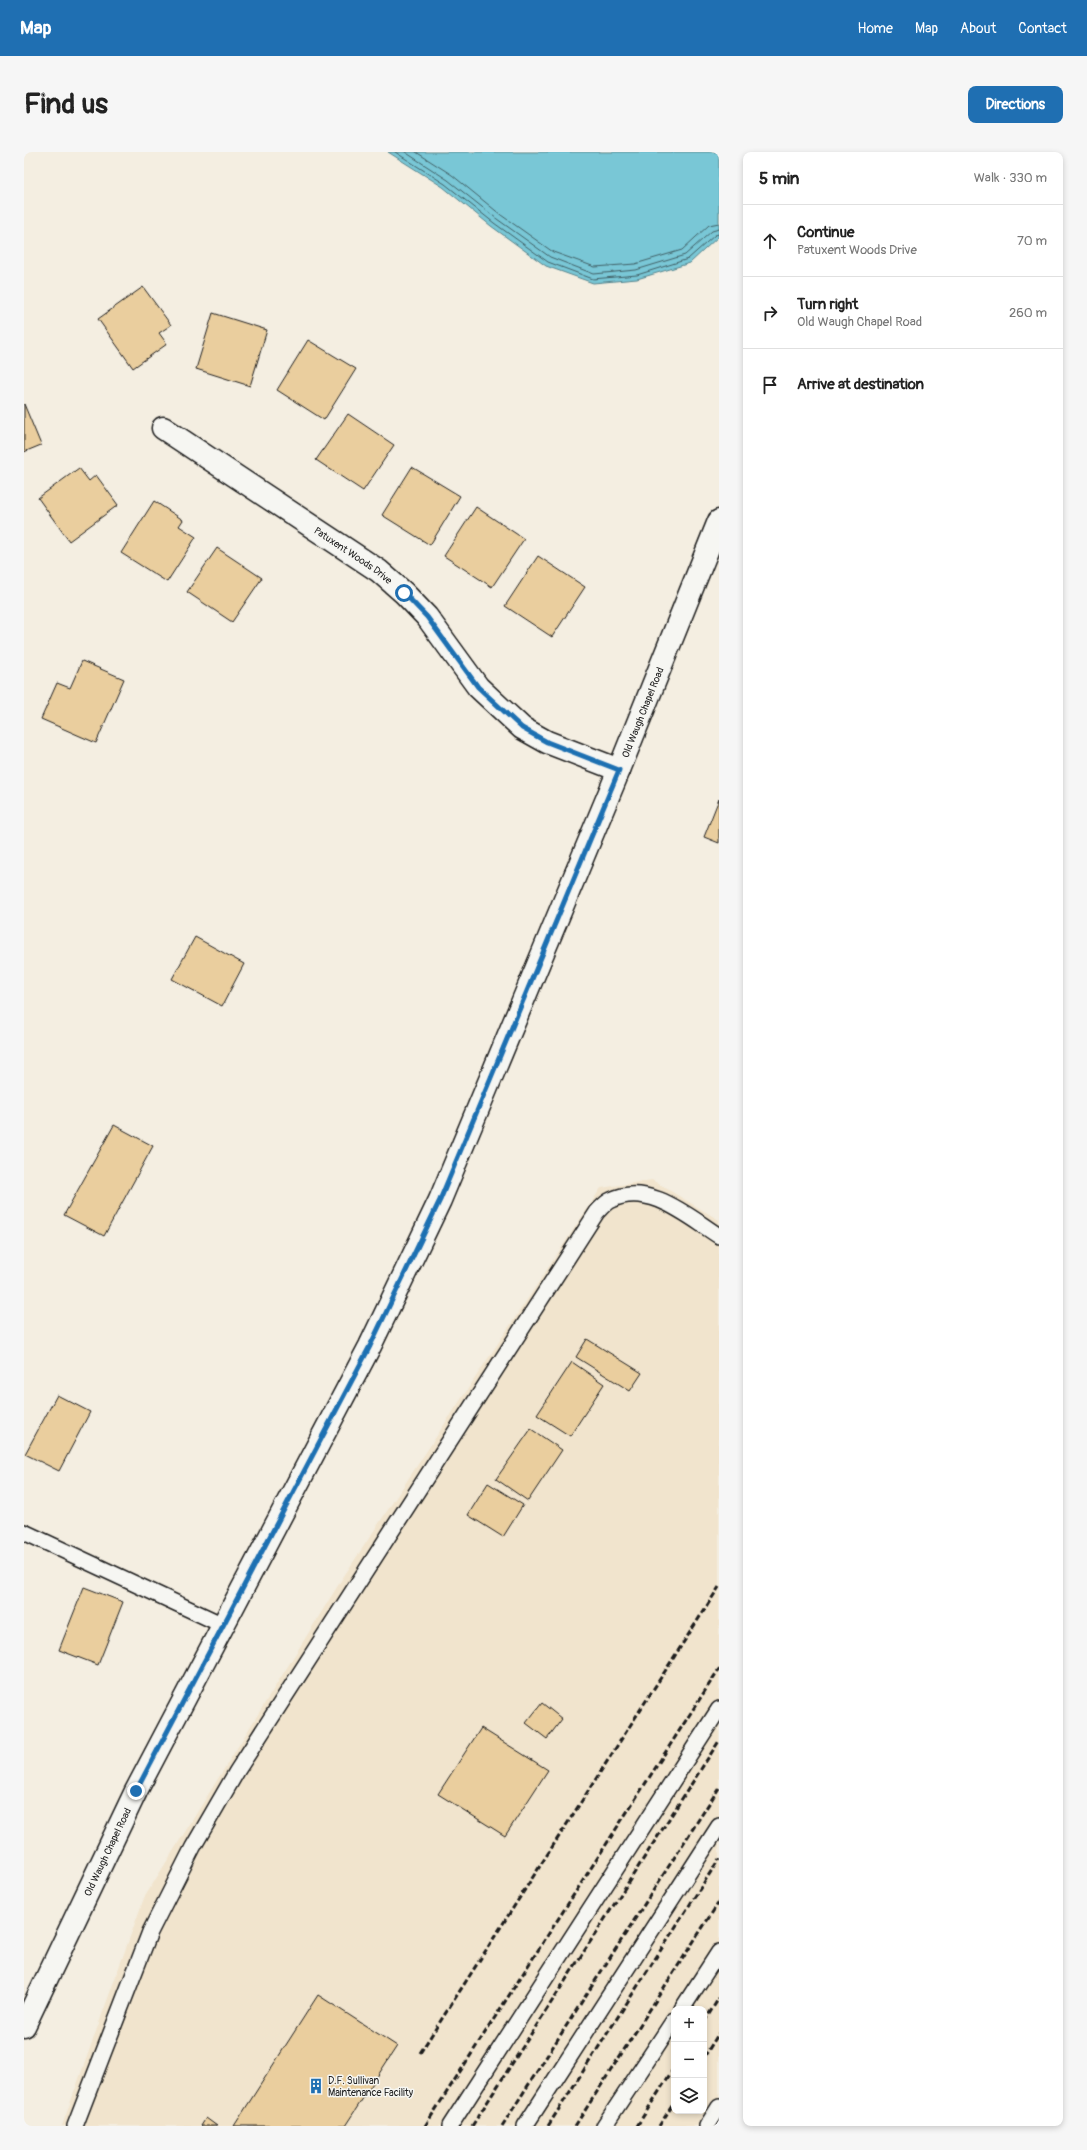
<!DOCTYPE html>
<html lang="en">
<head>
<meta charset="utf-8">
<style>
	body { margin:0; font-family:Pangolin,sans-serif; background:#f6f6f6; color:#222 }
	.controls { position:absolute; right:12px; bottom:12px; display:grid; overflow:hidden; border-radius:8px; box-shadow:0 2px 6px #0003 }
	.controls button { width:36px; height:36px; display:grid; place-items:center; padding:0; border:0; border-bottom:1px solid #e0e0e0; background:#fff; color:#222; font:20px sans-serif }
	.stop { position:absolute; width:12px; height:12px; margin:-9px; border:3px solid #1f6fb2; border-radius:50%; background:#fff }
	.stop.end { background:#1f6fb2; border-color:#fff; box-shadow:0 1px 4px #0008 }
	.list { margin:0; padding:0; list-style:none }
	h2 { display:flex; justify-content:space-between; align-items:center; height:52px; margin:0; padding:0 16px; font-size:17px }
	h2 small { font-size:13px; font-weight:400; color:#767676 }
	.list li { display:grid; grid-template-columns:26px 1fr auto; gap:12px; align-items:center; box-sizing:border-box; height:72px; padding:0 16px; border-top:1px solid #e0e0e0 }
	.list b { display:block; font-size:15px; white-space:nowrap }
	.list p { margin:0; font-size:13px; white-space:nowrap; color:#767676 }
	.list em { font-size:13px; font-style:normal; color:#767676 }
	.icon { flex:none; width:22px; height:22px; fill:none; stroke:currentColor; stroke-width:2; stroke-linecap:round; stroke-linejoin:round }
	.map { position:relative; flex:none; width:695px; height:1974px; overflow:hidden; border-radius:8px }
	header { display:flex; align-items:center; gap:24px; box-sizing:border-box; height:56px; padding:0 20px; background:#1f6fb2; color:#fff }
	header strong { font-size:19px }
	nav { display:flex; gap:22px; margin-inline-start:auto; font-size:14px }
	.intro { display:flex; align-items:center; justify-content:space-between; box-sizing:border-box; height:96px; padding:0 24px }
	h1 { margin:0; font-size:28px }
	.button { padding:10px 18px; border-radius:8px; background:#1f6fb2; color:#fff; font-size:14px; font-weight:700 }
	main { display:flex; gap:24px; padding:0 24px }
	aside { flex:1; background:#fff; border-radius:8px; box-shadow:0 2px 6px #0003 }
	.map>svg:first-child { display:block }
	.built { fill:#f1e4cd; fill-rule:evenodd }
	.water { fill:#79c7d6; stroke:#54838c }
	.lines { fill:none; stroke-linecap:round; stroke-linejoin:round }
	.shore { stroke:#416066; stroke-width:1 }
	.building { fill:#eace9e; stroke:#1c1c1c }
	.service-casing { stroke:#1c1c1c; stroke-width:18 }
	.minor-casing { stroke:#1c1c1c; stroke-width:25 }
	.service { stroke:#f6f6f2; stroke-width:15 }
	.minor { stroke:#f6f6f2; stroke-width:22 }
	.rail { stroke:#1c1c1c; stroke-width:3; stroke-dasharray:6 3; stroke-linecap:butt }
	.route { stroke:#1f6fb2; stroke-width:5 }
	.labels { text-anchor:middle; stroke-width:3; stroke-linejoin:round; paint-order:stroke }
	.street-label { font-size:10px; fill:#1c1c1c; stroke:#f6f6f2 }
	.poi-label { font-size:10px; fill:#1c1c1c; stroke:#f6f6f2; text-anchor:start }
</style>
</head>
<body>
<header>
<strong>Map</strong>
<nav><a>Home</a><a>Map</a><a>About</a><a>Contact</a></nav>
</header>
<div class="intro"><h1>Find us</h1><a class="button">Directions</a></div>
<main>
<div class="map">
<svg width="695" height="1974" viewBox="0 0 695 1974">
	<rect width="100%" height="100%" fill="#f4eee1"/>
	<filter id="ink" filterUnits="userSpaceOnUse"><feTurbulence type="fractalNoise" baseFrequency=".025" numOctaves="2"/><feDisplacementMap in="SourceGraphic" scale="8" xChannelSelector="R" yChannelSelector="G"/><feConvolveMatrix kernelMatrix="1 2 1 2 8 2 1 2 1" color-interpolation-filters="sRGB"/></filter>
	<g filter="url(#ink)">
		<!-- built -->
		<path class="built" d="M628,1028L695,1068V1974H38L120,1746L318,1427L577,1036ZM650,1857H680V1959H650Z"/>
		<!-- water -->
		<path class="water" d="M364,0H695V84L666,111L613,127L569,131L522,114L467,74L419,35Z"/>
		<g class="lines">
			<!-- shore -->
			<g class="shore">
				<path d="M371,0L421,32L470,71L524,110L569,127L613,123L664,107L691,83L695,82"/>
				<path d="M381,0L424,28L473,67L526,105L570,122L612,118L661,103L688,79L695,77"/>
				<path d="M392,0L428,23L477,63L529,100L571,115L611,112L658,98L685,73L695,71"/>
			</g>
		</g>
		<!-- building -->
		<g class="building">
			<path d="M119,135L147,173L135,181L143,192L109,216L74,167Z"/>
			<path d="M189,161L243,178L226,234L172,217Z"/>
			<path d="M284,188L332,217L300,268L253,238Z"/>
			<path d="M0,252L17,293L0,300Z"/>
			<path d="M324,262L370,293L339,339L292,308Z"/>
			<path d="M388,315L436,344L406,393L358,363Z"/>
			<path d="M55,316L65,329L72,323L94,353L45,389L14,346Z"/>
			<path d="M130,349L159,368L155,374L172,385L143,430L97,401Z"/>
			<path d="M452,355L500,387L468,435L420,404Z"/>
			<path d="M193,396L238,426L208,470L163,440Z"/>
			<path d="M514,404L561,435L528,485L481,454Z"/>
			<path d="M58,509L100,527L72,591L17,567L33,531L46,536Z"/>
			<path d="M695,647V691L680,685Z"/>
			<path d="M171,785L220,812L198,854L148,827Z"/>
			<path d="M90,973L129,994L80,1084L40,1063Z"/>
			<path d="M563,1187L618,1221L606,1239L552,1205Z"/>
			<path d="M548,1210L580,1232L546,1284L513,1263Z"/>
			<path d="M33,1243L66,1260L35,1319L1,1302Z"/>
			<path d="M507,1277L538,1298L504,1349L472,1327Z"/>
			<path d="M464,1331L499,1353L479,1385L444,1363Z"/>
			<path d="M60,1435L99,1450L74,1513L35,1498Z"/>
			<path d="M518,1551L538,1567L523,1587L502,1571Z"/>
			<path d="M457,1576L524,1618L481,1684L414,1642Z"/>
			<path d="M294,1843L373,1894L321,1974H210Z"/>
			<path d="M182,1966L193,1974H177Z"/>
		</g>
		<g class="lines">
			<defs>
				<g id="service">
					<path d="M0,1380L199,1473"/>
					<path d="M658,1857L695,1800"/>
					<path d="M51,1974L126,1780L169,1695L213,1619L573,1060C577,1056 582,1050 587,1048C625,1029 665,1065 695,1084"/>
					<path d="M426,1974L695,1557"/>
					<path d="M501,1974L695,1674"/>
					<path d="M580,1974L650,1868"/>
					<path d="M683,1974L695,1955"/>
				</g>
				<g id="minor">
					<path id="s1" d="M139,276L355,419L380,441L403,465L454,535L498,576L523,590L595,618"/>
					<path id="s2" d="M0,1874L112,1639L346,1194L416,1048L595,618L695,369"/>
				</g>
			</defs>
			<!-- service casing -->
			<use href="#service" class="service-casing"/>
			<!-- minor casing -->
			<use href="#minor" class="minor-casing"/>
			<!-- service -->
			<use href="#service" class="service"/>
			<!-- minor -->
			<use href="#minor" class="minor"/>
			<!-- rail -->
			<g class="rail">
				<path d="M680,1870L695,1846"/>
				<path d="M396,1901L695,1435"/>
				<path d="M680,1905L695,1881"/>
				<path d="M401,1974L695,1517"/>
				<path d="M448,1974L695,1589"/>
				<path d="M478,1974L695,1636"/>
				<path d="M524,1974L695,1707"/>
				<path d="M551,1974L695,1750"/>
				<path d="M613,1974L650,1916"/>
				<path d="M635,1974L650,1951"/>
			</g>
		</g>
	</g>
	<g class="lines" filter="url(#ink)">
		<!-- route -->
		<path class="route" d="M112,1639L346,1194L416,1048L595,618L523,590L498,576L454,535L403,465L380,441"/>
	</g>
	<!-- icons -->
	<defs>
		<symbol id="building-bare" viewBox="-9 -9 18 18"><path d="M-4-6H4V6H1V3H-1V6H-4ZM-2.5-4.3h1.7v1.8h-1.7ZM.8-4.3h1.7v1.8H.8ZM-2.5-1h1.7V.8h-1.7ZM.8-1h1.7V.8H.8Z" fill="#1f6fb2" stroke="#f6f6f2" stroke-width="2.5" paint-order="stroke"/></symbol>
	</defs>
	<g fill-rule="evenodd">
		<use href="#building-bare" x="281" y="1923" width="22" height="22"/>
	</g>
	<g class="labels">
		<!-- street labels -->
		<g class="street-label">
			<text dy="4" stroke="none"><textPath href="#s1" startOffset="229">Patuxent Woods Drive</textPath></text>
			<text dy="4" stroke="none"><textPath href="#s2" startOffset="1453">Old Waugh Chapel Road</textPath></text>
			<text dy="4" stroke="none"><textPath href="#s2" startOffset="193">Old Waugh Chapel Road</textPath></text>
		</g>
		<!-- poi labels -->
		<g class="poi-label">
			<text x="304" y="1932">D.F. Sullivan<tspan x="304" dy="12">Maintenance Facility</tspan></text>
		</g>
	</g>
</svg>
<div class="controls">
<button>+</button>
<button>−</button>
<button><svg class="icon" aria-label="layers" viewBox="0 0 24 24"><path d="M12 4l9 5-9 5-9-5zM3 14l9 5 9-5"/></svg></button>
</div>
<div class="stop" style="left:380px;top:441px"></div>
<div class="stop end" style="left:112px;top:1639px"></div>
</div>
<aside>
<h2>5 min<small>Walk · 330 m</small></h2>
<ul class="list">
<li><svg class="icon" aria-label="ahead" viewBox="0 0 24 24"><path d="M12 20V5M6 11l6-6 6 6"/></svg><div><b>Continue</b><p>Patuxent Woods Drive</p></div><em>70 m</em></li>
<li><svg class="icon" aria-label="right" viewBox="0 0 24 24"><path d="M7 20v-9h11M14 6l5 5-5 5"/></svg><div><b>Turn right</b><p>Old Waugh Chapel Road</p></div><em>260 m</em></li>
<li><svg class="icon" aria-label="arrive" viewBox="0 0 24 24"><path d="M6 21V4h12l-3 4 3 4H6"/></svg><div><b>Arrive at destination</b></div></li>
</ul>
</aside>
</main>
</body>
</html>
